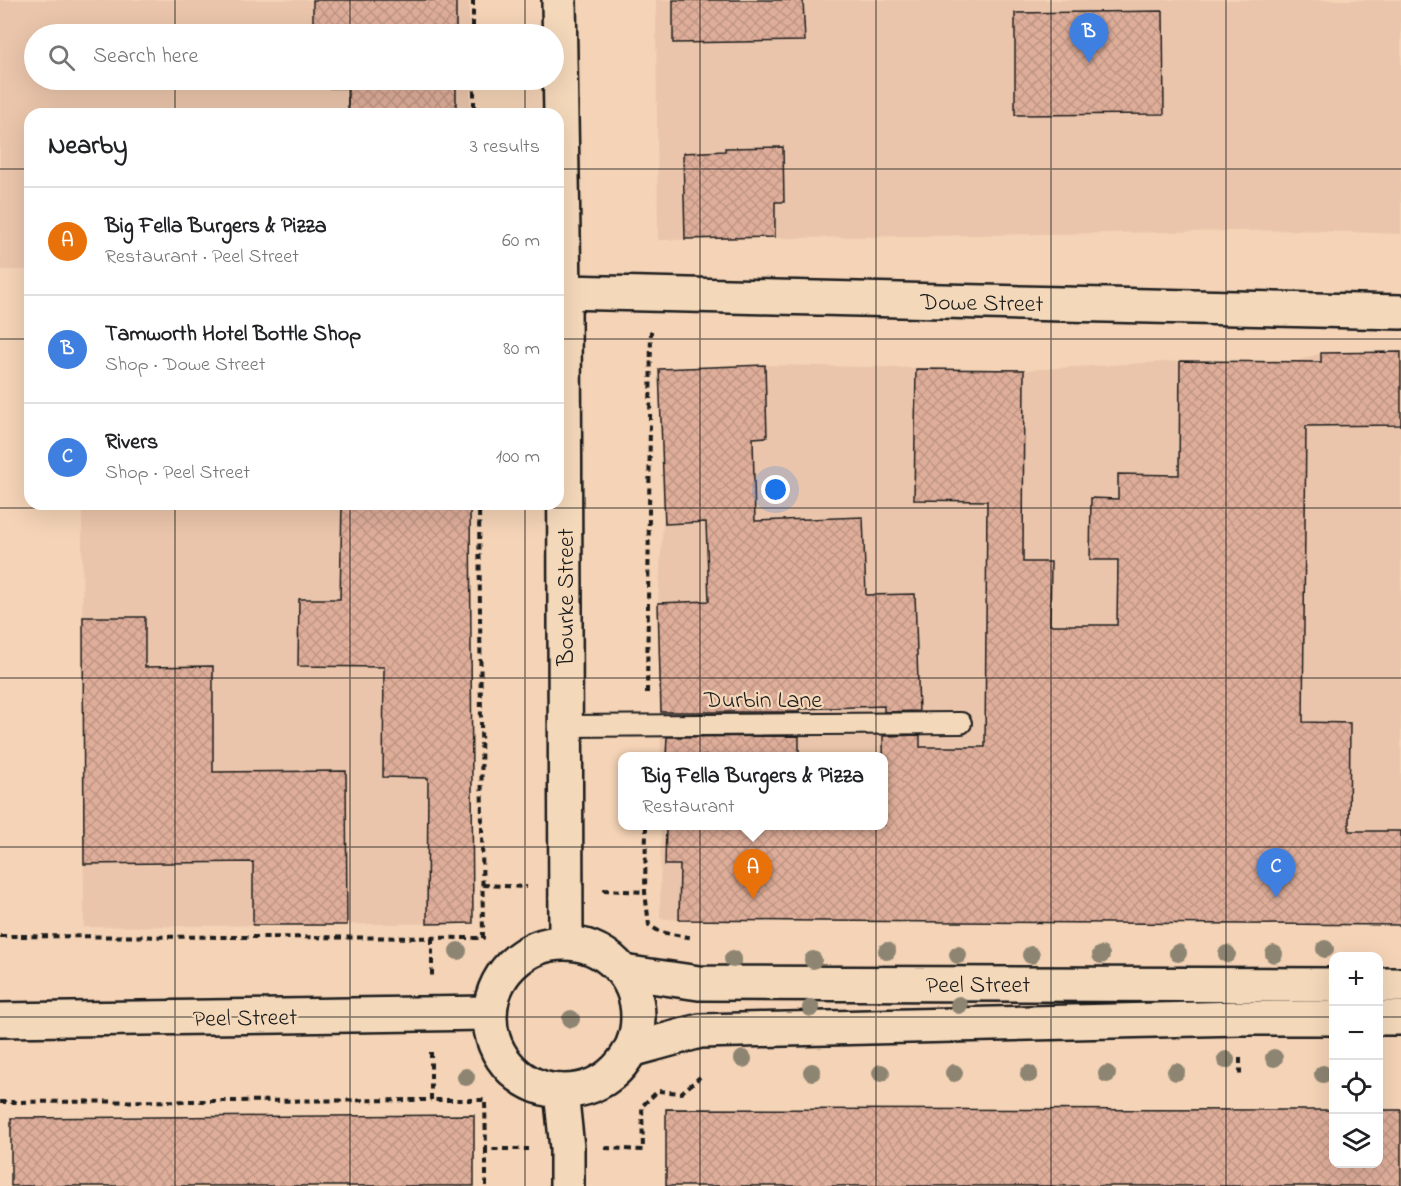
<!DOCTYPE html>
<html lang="en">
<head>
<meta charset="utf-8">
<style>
	body { margin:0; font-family:"Indie Flower",sans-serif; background:#f6f6f6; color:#202124 }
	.controls { position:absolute; right:18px; bottom:18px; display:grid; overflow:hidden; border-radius:12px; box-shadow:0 6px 24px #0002 }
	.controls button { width:54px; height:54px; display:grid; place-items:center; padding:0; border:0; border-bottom:2px solid #e0e0e0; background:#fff; color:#202124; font:30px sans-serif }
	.you { position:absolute; left:776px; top:490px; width:21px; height:21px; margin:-15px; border:4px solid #fff; border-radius:50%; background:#1a73e8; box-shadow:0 0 0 9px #1a73e833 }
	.badge { display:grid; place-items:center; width:39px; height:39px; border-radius:50%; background:#ea580c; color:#fff; font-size:20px; font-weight:700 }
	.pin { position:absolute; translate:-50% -50px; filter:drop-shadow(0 2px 3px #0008) }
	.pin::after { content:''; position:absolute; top:32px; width:21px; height:18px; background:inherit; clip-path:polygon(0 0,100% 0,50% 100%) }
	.popup { position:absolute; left:618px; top:752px; width:270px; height:78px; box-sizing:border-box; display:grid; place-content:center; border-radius:12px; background:#fff; filter:drop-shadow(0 2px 4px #0005); font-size:20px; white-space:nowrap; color:#757577 }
	.popup b { font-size:22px; color:#202124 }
	.popup::after { content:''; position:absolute; left:50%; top:100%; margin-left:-12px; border:12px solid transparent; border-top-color:#fff }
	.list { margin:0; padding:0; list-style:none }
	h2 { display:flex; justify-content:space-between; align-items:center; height:78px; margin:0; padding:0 24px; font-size:26px }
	h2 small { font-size:20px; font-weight:400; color:#757577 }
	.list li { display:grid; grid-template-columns:39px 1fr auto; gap:18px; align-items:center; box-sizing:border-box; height:108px; padding:0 24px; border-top:2px solid #e0e0e0 }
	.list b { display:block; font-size:22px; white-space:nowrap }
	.list p { margin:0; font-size:20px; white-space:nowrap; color:#757577 }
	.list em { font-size:20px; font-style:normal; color:#757577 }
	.icon { flex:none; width:33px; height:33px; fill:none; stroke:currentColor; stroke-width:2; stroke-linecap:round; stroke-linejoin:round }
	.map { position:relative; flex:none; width:1401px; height:1186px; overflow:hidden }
	.search { position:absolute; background:#fff; box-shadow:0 6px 24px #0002; left:24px; top:24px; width:540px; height:66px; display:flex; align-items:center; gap:15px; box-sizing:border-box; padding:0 21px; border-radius:33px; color:#757577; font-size:22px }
	.panel { position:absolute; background:#fff; box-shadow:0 6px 24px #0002; left:24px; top:108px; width:540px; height:402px; border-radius:18px }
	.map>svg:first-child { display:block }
	.built { fill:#eac5ab }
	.building { fill:url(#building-cross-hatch); stroke:#1c1c1c; stroke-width:1.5 }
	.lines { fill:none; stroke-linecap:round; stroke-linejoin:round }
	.lane-casing { stroke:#1c1c1c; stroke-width:24 }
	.street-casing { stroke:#1c1c1c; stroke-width:38 }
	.secondary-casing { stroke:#1c1c1c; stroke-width:38 }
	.path { stroke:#1c1c1c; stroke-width:4; stroke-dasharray:6 4.5; stroke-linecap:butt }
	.lane { stroke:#f4d8ba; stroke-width:20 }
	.street { stroke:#f4d8ba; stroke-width:33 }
	.secondary { stroke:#f4d8ba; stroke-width:33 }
	.tree { fill:#8d8572 }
	.grid { fill:none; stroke:#1c1c1c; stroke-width:1.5; stroke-opacity:0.55 }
	.labels { text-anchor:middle; stroke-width:4.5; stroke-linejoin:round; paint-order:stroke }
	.street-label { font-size:24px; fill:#1c1c1c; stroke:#f4d8ba }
</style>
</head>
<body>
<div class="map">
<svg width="1401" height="1186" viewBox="0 0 1401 1186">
	<defs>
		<pattern id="building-cross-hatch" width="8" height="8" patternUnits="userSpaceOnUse" patternTransform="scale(1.5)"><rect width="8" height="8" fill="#dfae9a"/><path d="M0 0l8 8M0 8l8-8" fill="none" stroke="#bf9584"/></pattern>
	</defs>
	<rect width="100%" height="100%" fill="#f4d3b6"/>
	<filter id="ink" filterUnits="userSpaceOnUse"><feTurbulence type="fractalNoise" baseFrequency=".0167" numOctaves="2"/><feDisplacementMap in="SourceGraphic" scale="12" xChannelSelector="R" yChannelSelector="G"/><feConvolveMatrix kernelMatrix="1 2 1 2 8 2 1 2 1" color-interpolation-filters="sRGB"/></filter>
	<g filter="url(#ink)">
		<!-- built -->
		<g class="built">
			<path d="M0,0H469V34H34V80H470V114H30V270H0Z"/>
			<path d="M656,0H1401V234L1299,230L658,240Z"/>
			<path d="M1401,352V925L679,920L660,918L661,826H884V756H661L658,603L663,524L659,370L765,365L1024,370L1180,361L1294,362L1321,353Z"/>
			<path d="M82,504H470L473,923L84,927Z"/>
		</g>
		<!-- building -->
		<g class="building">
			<rect x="313" y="0" width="143" height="34"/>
			<path d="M673,0H803L805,41L673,43Z"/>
			<path d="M1163,11L1164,114L1015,115V13Z"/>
			<path d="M312,80H456V114H348V88H312Z"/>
			<path d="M783,147L784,202H775V237L685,239L683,153L725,151V148Z"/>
			<path d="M1401,352V425L1306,426L1303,722L1350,723L1349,831H1401V925L679,920L680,865H665L666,825H884L883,736L920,735V747H985L987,501L914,500L916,369L1024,370L1023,562H1051L1050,625H1117L1118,560H1090L1091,498L1118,499V474L1179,475L1180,361L1321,362V353Z"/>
			<path d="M765,365L767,437L753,438L755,521L863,517L866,595L915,594L919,711L884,712V706L799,709V712H661L658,603L709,601L706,522L665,524L659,369Z"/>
			<path d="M342,504H470L473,923L427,924L428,778L383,777L384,667L298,666L299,599H340Z"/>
			<path d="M83,617H145V667L213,666V772L346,771L347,925H253V862L84,864Z"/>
			<path d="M799,736V756H666L667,737Z"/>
			<path d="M666,1109L1334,1110V1164H1378V1110H1401V1186H666Z"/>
			<path d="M474,1115V1186H11V1118Z"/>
		</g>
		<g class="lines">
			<defs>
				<path id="lane" d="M565,726L961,723"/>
				<g id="street">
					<path d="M559,0L564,292L566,942"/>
					<path d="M564,292L1401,312"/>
					<path d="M561,1091L567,1148V1186"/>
				</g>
				<g id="secondary">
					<circle cx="564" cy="1017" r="74"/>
					<path d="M623,972L699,983L1334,985"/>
					<path d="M1378,985H1401"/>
					<path d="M1378,1018H1401"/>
					<path d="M0,1020L489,1013"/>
					<path d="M634,1049L700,1031L1240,1018H1334"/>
				</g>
			</defs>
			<!-- lane casing -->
			<use href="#lane" class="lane-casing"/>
			<!-- street casing -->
			<use href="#street" class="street-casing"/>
			<!-- secondary casing -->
			<use href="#secondary" class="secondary-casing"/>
			<!-- path -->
			<g class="path">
				<path d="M473,0V34"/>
				<path d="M474,80V114"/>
				<path d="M647,693L651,331"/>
				<path d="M646,826L645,892L649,925L660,932L694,938"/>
				<path d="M483,885L527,887"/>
				<path d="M603,890L645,892"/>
				<path d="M0,936L483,938L479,504"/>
				<path d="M432,938V976"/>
				<path d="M431,1052V1100H485L486,1149H528"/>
				<path d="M1240,1058V1076"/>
				<path d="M0,1102L431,1100"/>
				<path d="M605,1148L643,1150L642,1106L658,1091L681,1093L700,1077"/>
				<path d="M486,1149V1186"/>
			</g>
			<!-- lane -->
			<use href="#lane" class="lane"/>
			<!-- street -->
			<use href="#street" class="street"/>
			<!-- secondary -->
			<use href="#secondary" class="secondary"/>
		</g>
		<!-- trees -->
		<g class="tree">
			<circle cx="1325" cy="949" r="9"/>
			<circle cx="458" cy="951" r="9"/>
			<circle cx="887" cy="951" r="9"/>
			<circle cx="1178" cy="953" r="9"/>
			<circle cx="1227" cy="954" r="9"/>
			<circle cx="1274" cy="954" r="9"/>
			<circle cx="958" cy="955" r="9"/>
			<circle cx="1031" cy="955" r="9"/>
			<circle cx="1101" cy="955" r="9"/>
			<circle cx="733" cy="959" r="9"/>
			<circle cx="813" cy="960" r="9"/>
			<circle cx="959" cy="1005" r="9"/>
			<circle cx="811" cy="1008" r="9"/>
			<circle cx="571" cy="1019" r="9"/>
			<circle cx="1274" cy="1058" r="9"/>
			<circle cx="743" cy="1059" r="9"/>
			<circle cx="1226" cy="1060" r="9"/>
			<circle cx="812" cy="1072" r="9"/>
			<circle cx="1176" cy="1072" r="9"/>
			<circle cx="881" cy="1073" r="9"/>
			<circle cx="954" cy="1073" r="9"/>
			<circle cx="1029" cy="1074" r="9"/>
			<circle cx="1107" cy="1074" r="9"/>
			<circle cx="1323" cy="1074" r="9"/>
			<circle cx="466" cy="1077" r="9"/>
		</g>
	</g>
	<!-- grid -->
	<path class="grid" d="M175,0V34M350,0V34M525,0V34M700,0V1186M876,0V1186M1051,0V1186M1226,0V1186M175,80V114M350,80V114M525,80V114M0,169H30M558,169H1401M0,339H30M558,339H1401M175,504V1186M350,504V1186M525,504V1186M0,508H1401M0,678H1401M0,847H1401M0,1017H1334M1378,1017H1401"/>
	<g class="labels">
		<!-- street labels -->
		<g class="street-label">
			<text transform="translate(982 302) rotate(1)" y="8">Dowe Street</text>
			<text transform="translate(565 597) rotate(-90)" y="8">Bourke Street</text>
			<text x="763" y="707">Durbin Lane</text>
			<text x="978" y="992">Peel Street</text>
			<text transform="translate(245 1017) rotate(-1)" y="8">Peel Street</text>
		</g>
	</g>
</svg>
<div class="controls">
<button>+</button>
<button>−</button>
<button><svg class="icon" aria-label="locate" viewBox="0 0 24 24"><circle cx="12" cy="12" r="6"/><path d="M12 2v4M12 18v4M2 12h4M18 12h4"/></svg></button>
<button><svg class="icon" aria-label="layers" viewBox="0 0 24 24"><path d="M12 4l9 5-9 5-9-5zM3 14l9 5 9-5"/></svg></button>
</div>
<div class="you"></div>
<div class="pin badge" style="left:753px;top:899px;background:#e8710a">A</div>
<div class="popup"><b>Big Fella Burgers &amp; Pizza</b>Restaurant</div>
<div class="pin badge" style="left:1089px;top:63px;background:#3f7fe0">B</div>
<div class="pin badge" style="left:1276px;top:898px;background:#3f7fe0">C</div>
<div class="search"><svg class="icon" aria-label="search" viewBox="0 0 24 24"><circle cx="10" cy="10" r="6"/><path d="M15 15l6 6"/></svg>Search here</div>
<section class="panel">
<h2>Nearby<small>3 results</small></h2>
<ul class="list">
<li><span class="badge" style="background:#e8710a">A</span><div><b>Big Fella Burgers &amp; Pizza</b><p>Restaurant · Peel Street</p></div><em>60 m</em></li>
<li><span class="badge" style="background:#3f7fe0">B</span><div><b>Tamworth Hotel Bottle Shop</b><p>Shop · Dowe Street</p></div><em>80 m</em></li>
<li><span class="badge" style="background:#3f7fe0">C</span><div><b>Rivers</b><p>Shop · Peel Street</p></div><em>100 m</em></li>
</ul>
</section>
</div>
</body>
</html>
